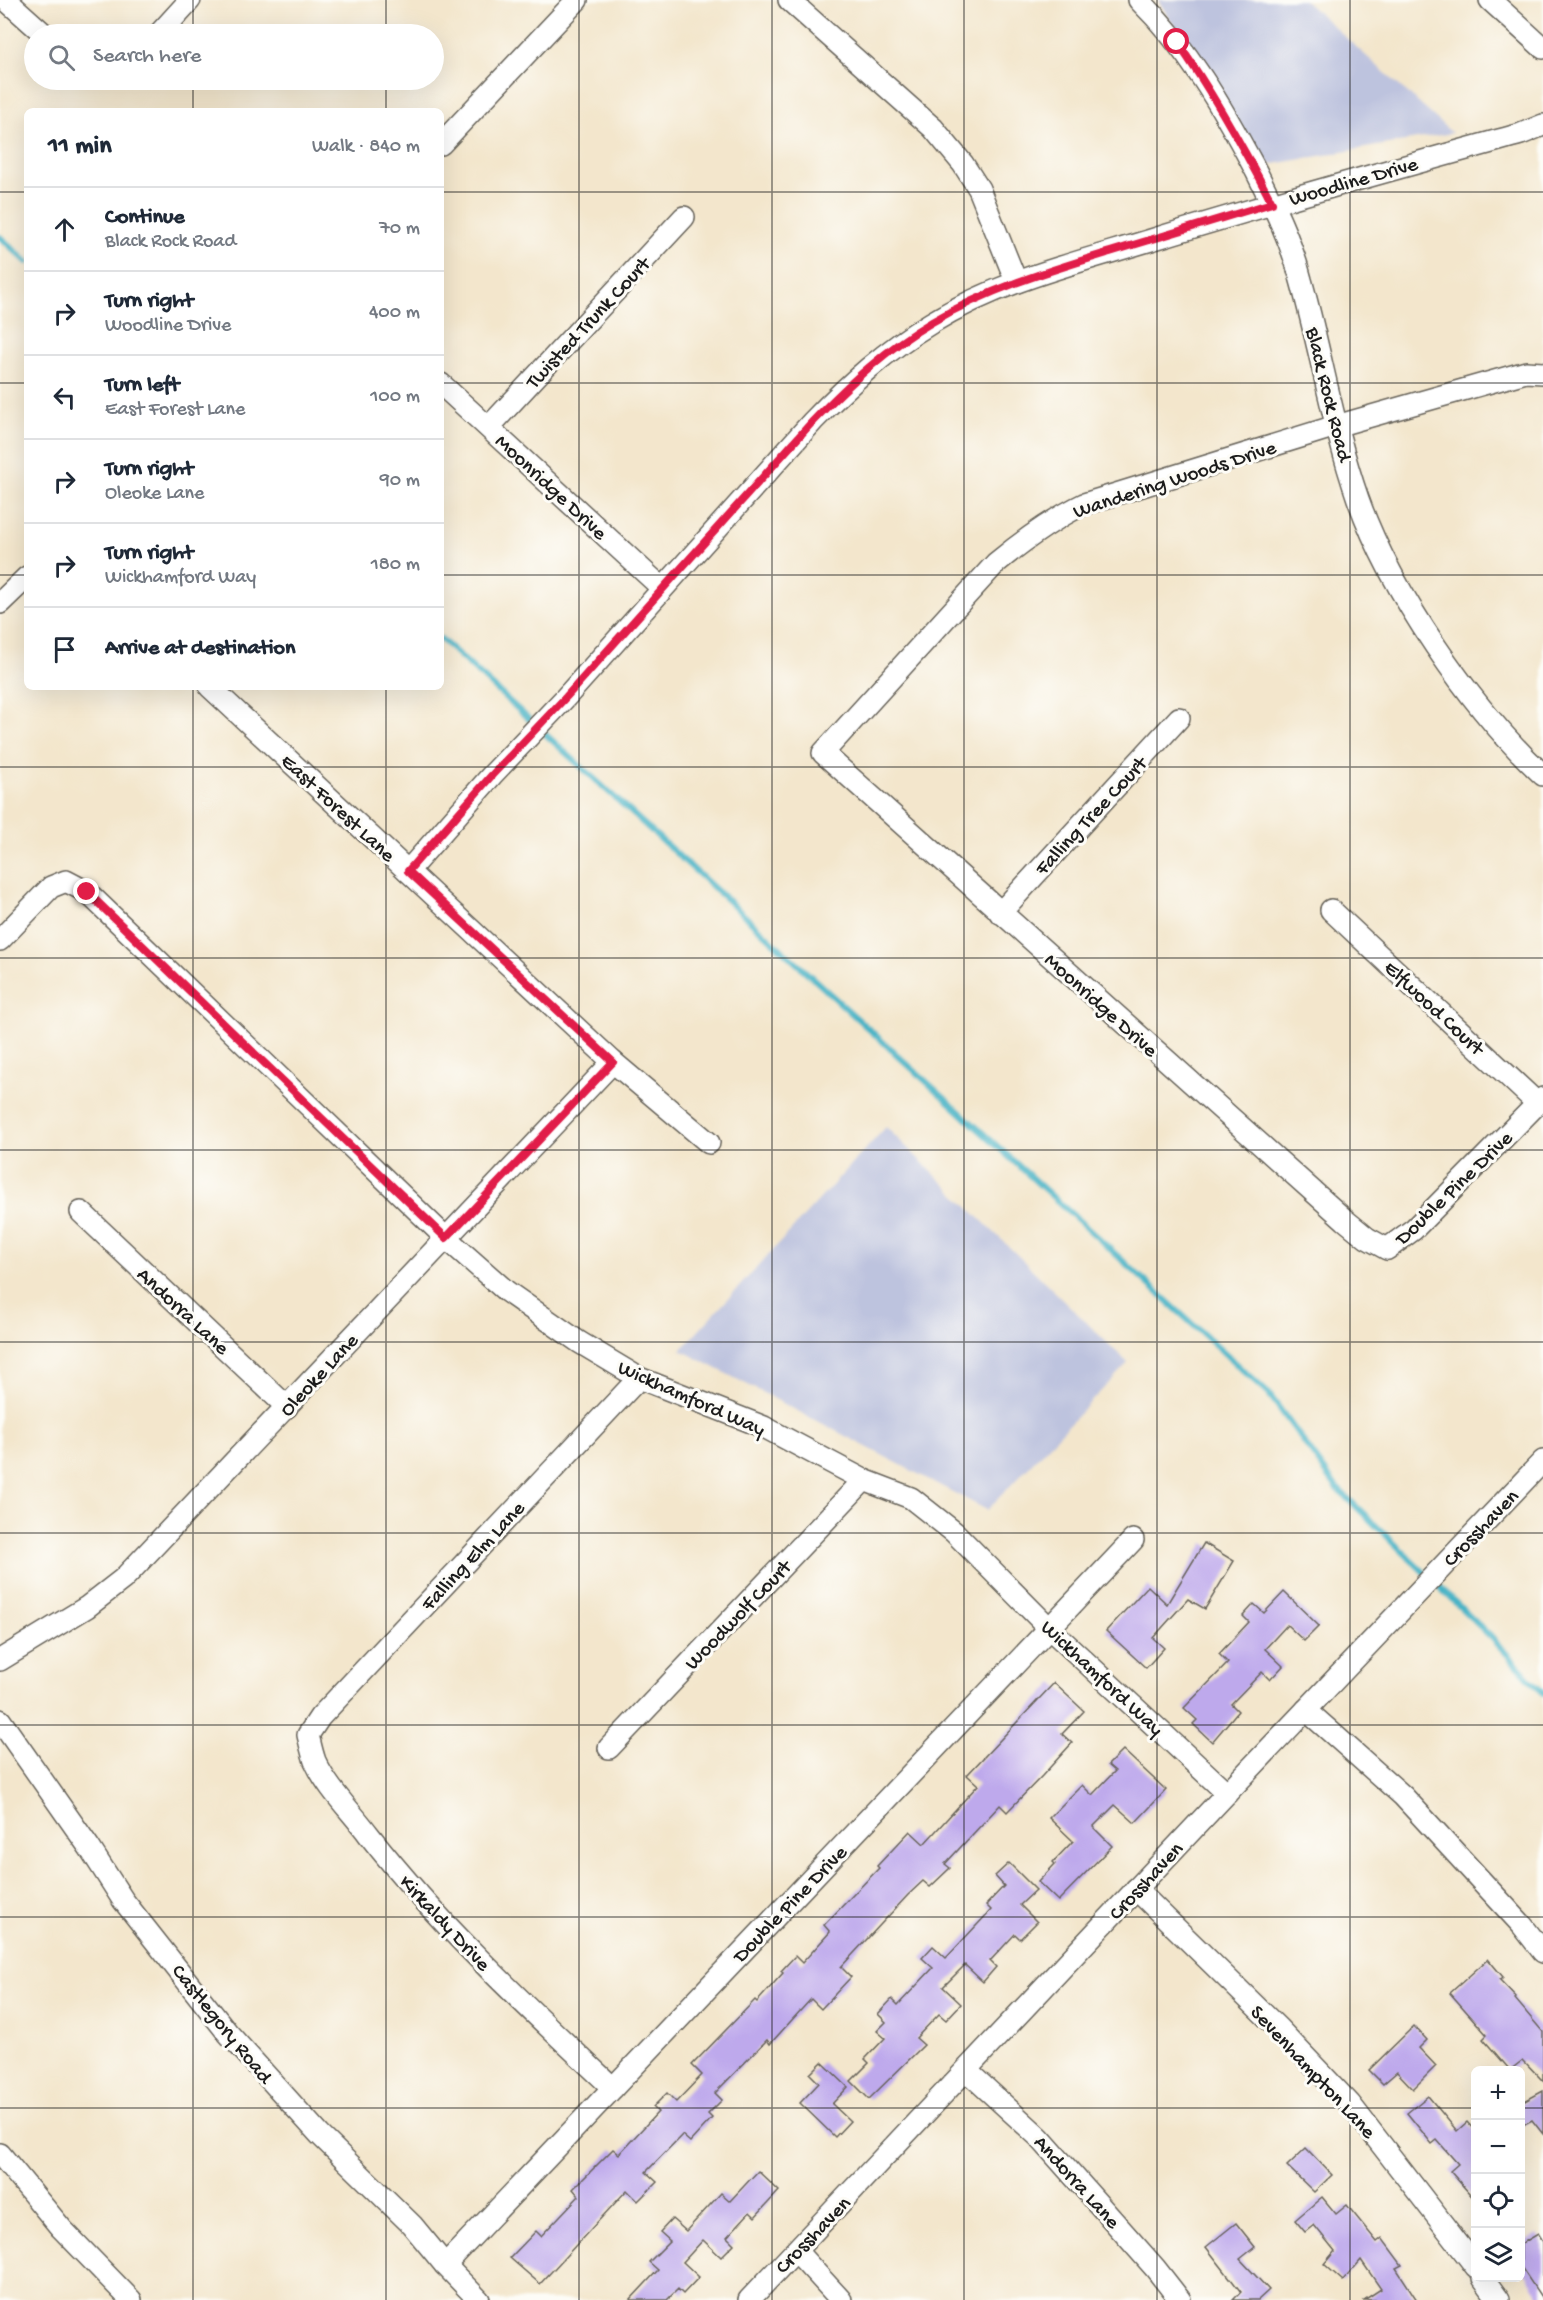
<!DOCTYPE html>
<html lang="en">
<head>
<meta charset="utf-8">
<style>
	body { margin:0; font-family:"Gochi Hand",sans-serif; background:#f6f6f7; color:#1f2937 }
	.controls { position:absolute; right:18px; bottom:18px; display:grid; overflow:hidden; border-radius:9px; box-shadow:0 6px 24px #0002 }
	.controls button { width:54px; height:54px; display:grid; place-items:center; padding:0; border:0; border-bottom:2px solid #e0e1e3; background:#fff; color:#1f2937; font:30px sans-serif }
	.stop { position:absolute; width:18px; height:18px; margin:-14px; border:4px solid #e11d48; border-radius:50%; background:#fff }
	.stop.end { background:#e11d48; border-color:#fff; box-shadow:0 2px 6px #0008 }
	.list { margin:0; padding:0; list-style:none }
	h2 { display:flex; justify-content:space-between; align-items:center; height:78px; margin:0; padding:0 24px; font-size:26px }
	h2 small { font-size:20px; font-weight:400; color:#747a83 }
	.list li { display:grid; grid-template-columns:39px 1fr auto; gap:18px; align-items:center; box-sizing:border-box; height:84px; padding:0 24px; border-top:2px solid #e0e1e3 }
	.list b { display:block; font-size:22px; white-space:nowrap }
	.list p { margin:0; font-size:20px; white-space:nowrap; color:#747a83 }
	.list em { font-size:20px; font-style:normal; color:#747a83 }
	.icon { flex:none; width:33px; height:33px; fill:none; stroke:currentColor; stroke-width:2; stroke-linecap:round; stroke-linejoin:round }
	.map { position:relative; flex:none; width:1543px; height:2300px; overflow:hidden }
	.search { position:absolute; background:#fff; box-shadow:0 6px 24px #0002; left:24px; top:24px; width:420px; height:66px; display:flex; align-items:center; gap:15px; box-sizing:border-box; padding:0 21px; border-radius:33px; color:#747a83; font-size:22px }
	.panel { position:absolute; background:#fff; box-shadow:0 6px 24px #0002; left:24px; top:108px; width:420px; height:582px; border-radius:9px }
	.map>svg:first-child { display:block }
	.industrial { fill:#bdc3de }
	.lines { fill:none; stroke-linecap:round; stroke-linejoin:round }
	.stream { stroke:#49b4c6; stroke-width:6 }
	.building { fill:#bea9ec }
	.minor-casing { stroke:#67635a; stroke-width:24 }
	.minor { stroke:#fff; stroke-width:21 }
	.route { stroke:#e11d48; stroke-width:8 }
	.grid { fill:none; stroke:#1c1c1c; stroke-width:1.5; stroke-opacity:0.55 }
	.labels { text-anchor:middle; stroke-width:6; stroke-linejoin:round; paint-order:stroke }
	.street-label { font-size:21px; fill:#1c1c1c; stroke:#fdfcf7 }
</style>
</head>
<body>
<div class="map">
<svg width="1543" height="2300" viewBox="0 0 1543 2300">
	<rect width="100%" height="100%" fill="#fdfcf7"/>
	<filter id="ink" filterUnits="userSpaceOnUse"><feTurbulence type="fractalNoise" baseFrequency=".0167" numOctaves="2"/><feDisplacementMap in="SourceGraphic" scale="12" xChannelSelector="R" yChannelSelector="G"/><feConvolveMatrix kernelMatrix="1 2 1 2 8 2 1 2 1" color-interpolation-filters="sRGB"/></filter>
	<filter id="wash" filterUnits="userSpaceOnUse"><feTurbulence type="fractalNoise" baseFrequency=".008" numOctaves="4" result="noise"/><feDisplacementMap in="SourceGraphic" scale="24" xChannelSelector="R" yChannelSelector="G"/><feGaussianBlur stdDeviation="1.35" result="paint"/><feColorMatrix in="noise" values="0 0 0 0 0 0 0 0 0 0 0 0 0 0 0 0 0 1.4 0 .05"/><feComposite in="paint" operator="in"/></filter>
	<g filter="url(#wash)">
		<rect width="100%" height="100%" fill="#f3e6cc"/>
		<!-- industrial -->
		<g class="industrial">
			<path d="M1158,0H1304L1452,133L1262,166Z"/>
			<path d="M886,1127L1128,1363L987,1510L681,1350Z"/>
		</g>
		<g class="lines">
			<!-- stream -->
			<g class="stream">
				<path d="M0,237L27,262"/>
				<path d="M441,639L1269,1394L1337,1488L1490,1636L1543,1693"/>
			</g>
		</g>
		<g id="blocks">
			<!-- building -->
			<g class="building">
				<path d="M1204,1543L1234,1561L1205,1609L1188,1599L1153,1638L1164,1648L1146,1668L1106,1631L1148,1586L1167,1604Z"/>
				<path d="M1284,1592L1319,1626L1304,1641L1287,1625L1265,1649L1283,1666L1270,1680L1262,1672L1231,1704L1238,1711L1212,1742L1193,1724L1197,1720L1184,1708L1228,1663L1219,1654L1249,1622L1243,1616L1254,1604L1264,1613Z"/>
				<path d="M1054,1683L1084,1711L1062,1734L1072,1743L1042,1776L1007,1812L1000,1805L945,1864L950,1868L930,1887L923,1881L908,1895L841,1967L851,1977L821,2009L811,1999L770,2044L767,2040L715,2093L722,2100L708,2114L712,2118L690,2142L682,2135L646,2172L657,2182L638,2201L627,2190L540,2284L510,2258L536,2231L541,2236L579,2196L573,2189L613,2149L619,2154L658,2112L653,2107L667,2093L676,2102L702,2075L692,2065L755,2000L757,2002L783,1973L781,1971L795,1956L802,1963L830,1932L824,1925L879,1868L877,1866L910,1831L924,1844L978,1785L967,1775Z"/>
				<path d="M1123,1750L1166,1790L1135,1823L1115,1805L1093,1827L1112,1846L1058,1901L1038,1882L1055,1864L1053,1862L1073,1841L1049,1818L1082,1785L1092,1795L1115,1771L1108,1765Z"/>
				<path d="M1009,1863L1036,1890L1020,1905L1037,1922L1020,1939L1015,1934L990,1961L996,1967L983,1982L965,1965L943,1987L961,2004L946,2020L939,2014L916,2038L924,2045L869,2099L851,2081L869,2063L865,2059L885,2038L877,2031L886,2022L878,2014L892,1999L898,2005L933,1968L922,1958L933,1946L946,1958L991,1910L986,1905L1004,1886L995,1876Z"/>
				<path d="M1488,1959L1503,1977L1500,1980L1516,1997L1515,1999L1543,2032V2081L1523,2060L1510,2070L1483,2039L1487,2035L1450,1993Z"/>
				<path d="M1414,2026L1427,2040L1419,2048L1436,2066L1413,2089L1397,2072L1383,2084L1369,2070Z"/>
				<path d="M822,2062L848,2087L832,2104L850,2121L835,2137L800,2103L819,2083L810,2074Z"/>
				<path d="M1543,2091V2134L1532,2120L1521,2126V2103Z"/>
				<path d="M1428,2096L1457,2131L1467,2122L1476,2132V2201L1450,2171L1458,2164L1437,2140L1432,2144L1407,2113Z"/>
				<path d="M1306,2148L1332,2175L1314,2192L1287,2166Z"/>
				<path d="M758,2171L779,2191L755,2217L750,2212L727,2237L734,2244L721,2257L703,2240L683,2262L699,2277L683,2294L678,2289L667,2300H630L658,2270L649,2262L670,2241L660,2232L672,2219L686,2231L721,2193L730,2201Z"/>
				<path d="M1322,2197L1336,2214L1347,2205L1377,2242L1382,2238L1402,2265L1396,2268L1417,2300H1364L1381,2289L1361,2260L1343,2281L1324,2264L1335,2251L1314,2225L1305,2232L1295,2220Z"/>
				<path d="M1236,2223L1255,2247L1240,2259L1269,2290L1258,2300H1233L1241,2292L1206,2247Z"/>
				<path d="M1538,2234L1543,2242V2300L1521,2267V2244Z"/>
			</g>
		</g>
	</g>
	<g filter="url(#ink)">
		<use href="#blocks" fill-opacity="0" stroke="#67635a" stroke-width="1.5"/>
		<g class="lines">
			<defs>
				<g id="minor">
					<path d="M6,0L44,34"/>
					<path d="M789,0L933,128L963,164L979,189L1016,281"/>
					<path d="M1139,0C1188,48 1222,107 1254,167C1272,203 1291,240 1301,280C1321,352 1333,427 1358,499C1391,592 1471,708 1543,775"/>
					<path d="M1490,0L1543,48"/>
					<path d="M159,34L190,0"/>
					<path d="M441,144L577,0"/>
					<path d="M1543,373L1526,372L1336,426L1084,504C1051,520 1024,540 996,563L823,753L1345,1220L1367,1238L1387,1249L1414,1229L1543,1098"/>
					<path d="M441,384L662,588"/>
					<path d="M489,427L684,217"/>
					<path d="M0,603L27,577"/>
					<path d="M210,687L613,1062L709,1143"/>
					<path d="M408,871L492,775L566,697L813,421C849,384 886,350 931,323C999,281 1076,263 1151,240C1274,202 1398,168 1521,134L1543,125"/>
					<path d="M1331,910L1538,1104"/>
					<path d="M1000,913L1179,718"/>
					<path d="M0,940L51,887L66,881L87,892L446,1238L506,1291L579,1342L639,1378L764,1427L864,1480L911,1498L954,1532L1049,1628L1227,1793"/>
					<path d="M81,1212L287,1407"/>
					<path d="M0,1660L87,1607L123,1579L613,1062"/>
					<path d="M1306,1710L1403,1796L1522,1925L1543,1952"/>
					<path d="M0,1720L89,1847L123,1900L227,2032L320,2135L412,2225L445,2265L479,2300"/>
					<path d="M609,1748L864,1480"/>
					<path d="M1136,1889L1278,2028L1350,2104L1476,2267"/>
					<path d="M967,2071L1039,2137L1155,2268L1180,2300"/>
					<path d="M613,2088C528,2008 441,1927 369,1835C352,1812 327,1788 315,1761C312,1753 310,1743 308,1735L320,1717L639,1378"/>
					<path d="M0,2154L61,2228L131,2300"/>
					<path d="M796,2251L841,2300"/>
					<path d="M445,2265L1133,1540"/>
					<path d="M1483,2278L1499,2300"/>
					<path d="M749,2300L1227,1793L1543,1461"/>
				</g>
			</defs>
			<!-- minor casing -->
			<use href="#minor" class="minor-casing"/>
			<!-- minor -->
			<use href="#minor" class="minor"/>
		</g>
	</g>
	<g class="lines" filter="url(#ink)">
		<!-- route -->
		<path class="route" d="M87,892L446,1238L613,1062L408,871L492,775L566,697L813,421C849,384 887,348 932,322C988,289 1048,271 1110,252C1164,236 1218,219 1272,203C1243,147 1213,93 1177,42"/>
	</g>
	<!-- grid -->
	<path class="grid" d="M193,0V34M386,0V34M579,0V2300M772,0V2300M964,0V2300M1157,0V2300M1350,0V2300M193,80V111M386,80V111M0,192H27M441,192H1543M0,383H27M441,383H1543M0,575H27M441,575H1543M193,687V2300M386,687V2300M0,767H1543M0,958H1543M0,1150H1543M0,1342H1543M0,1533H1543M0,1725H1543M0,1917H1543M0,2108H1476M1520,2108H1543"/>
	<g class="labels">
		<!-- street labels -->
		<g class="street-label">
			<text transform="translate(1353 180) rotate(-16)" y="7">Woodline Drive</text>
			<text transform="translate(587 322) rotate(-47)" y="7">Twisted Trunk Court</text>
			<text transform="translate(1330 394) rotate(76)" y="7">Black Rock Road</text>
			<text transform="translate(1174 478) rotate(-18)" y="7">Wandering Woods Drive</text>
			<text transform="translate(552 486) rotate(43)" y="7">Moonridge Drive</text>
			<text transform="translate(339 807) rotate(43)" y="7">East Forest Lane</text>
			<text transform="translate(1090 815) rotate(-47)" y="7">Falling Tree Court</text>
			<text transform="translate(1102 1004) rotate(42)" y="7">Moonridge Drive</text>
			<text transform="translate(1435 1007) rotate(43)" y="7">Elfwood Court</text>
			<text transform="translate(1453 1187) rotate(-44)" y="7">Double Pine Drive</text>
			<text transform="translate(184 1310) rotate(43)" y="7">Andorra Lane</text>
			<text transform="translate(318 1374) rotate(-47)" y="7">Oleoke Lane</text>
			<text transform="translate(692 1397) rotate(24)" y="7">Wickhamford Way</text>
			<text transform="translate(1480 1527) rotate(-46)" y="7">Crosshaven</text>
			<text transform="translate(472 1555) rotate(-47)" y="7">Falling Elm Lane</text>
			<text transform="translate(737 1614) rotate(-46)" y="7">Woodwolf Court</text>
			<text transform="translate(1103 1677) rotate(43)" y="7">Wickhamford Way</text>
			<text transform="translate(1145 1880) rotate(-47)" y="7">Crosshaven</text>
			<text transform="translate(789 1903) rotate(-46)" y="7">Double Pine Drive</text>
			<text transform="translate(446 1922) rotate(47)" y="7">Kirkaldy Drive</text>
			<text transform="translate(223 2023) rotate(51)" y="7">Castlegory Road</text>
			<text transform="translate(1314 2071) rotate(47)" y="7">Sevenhampton Lane</text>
			<text transform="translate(1078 2181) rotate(48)" y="7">Andorra Lane</text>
			<text transform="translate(812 2234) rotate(-46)" y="7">Crosshaven</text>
		</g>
	</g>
</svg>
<div class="controls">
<button>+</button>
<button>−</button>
<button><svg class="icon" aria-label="locate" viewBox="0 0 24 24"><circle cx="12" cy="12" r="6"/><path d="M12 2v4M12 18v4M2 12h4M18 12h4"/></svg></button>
<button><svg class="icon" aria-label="layers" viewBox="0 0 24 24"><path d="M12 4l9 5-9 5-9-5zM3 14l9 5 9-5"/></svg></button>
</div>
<div class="stop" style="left:1177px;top:42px"></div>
<div class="stop end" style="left:87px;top:892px"></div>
<div class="search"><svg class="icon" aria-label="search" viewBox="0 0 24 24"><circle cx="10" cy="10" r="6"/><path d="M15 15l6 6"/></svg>Search here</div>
<section class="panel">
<h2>11 min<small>Walk · 840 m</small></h2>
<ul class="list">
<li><svg class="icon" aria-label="ahead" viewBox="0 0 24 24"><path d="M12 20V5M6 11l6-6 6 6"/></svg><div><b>Continue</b><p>Black Rock Road</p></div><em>70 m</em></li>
<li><svg class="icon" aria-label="right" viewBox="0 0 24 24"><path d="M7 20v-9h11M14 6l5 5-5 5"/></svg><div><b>Turn right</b><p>Woodline Drive</p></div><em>400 m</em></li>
<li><svg class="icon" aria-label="left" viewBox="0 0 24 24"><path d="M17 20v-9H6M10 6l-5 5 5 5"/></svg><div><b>Turn left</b><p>East Forest Lane</p></div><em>100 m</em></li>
<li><svg class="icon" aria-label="right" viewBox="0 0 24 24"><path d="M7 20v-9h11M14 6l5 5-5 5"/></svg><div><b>Turn right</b><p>Oleoke Lane</p></div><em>90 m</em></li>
<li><svg class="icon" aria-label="right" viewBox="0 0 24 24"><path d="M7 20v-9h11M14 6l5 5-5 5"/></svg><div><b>Turn right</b><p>Wickhamford Way</p></div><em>180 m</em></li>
<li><svg class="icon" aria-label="arrive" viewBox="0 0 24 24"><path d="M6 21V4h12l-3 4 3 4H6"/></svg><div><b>Arrive at destination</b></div></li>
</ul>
</section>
</div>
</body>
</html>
